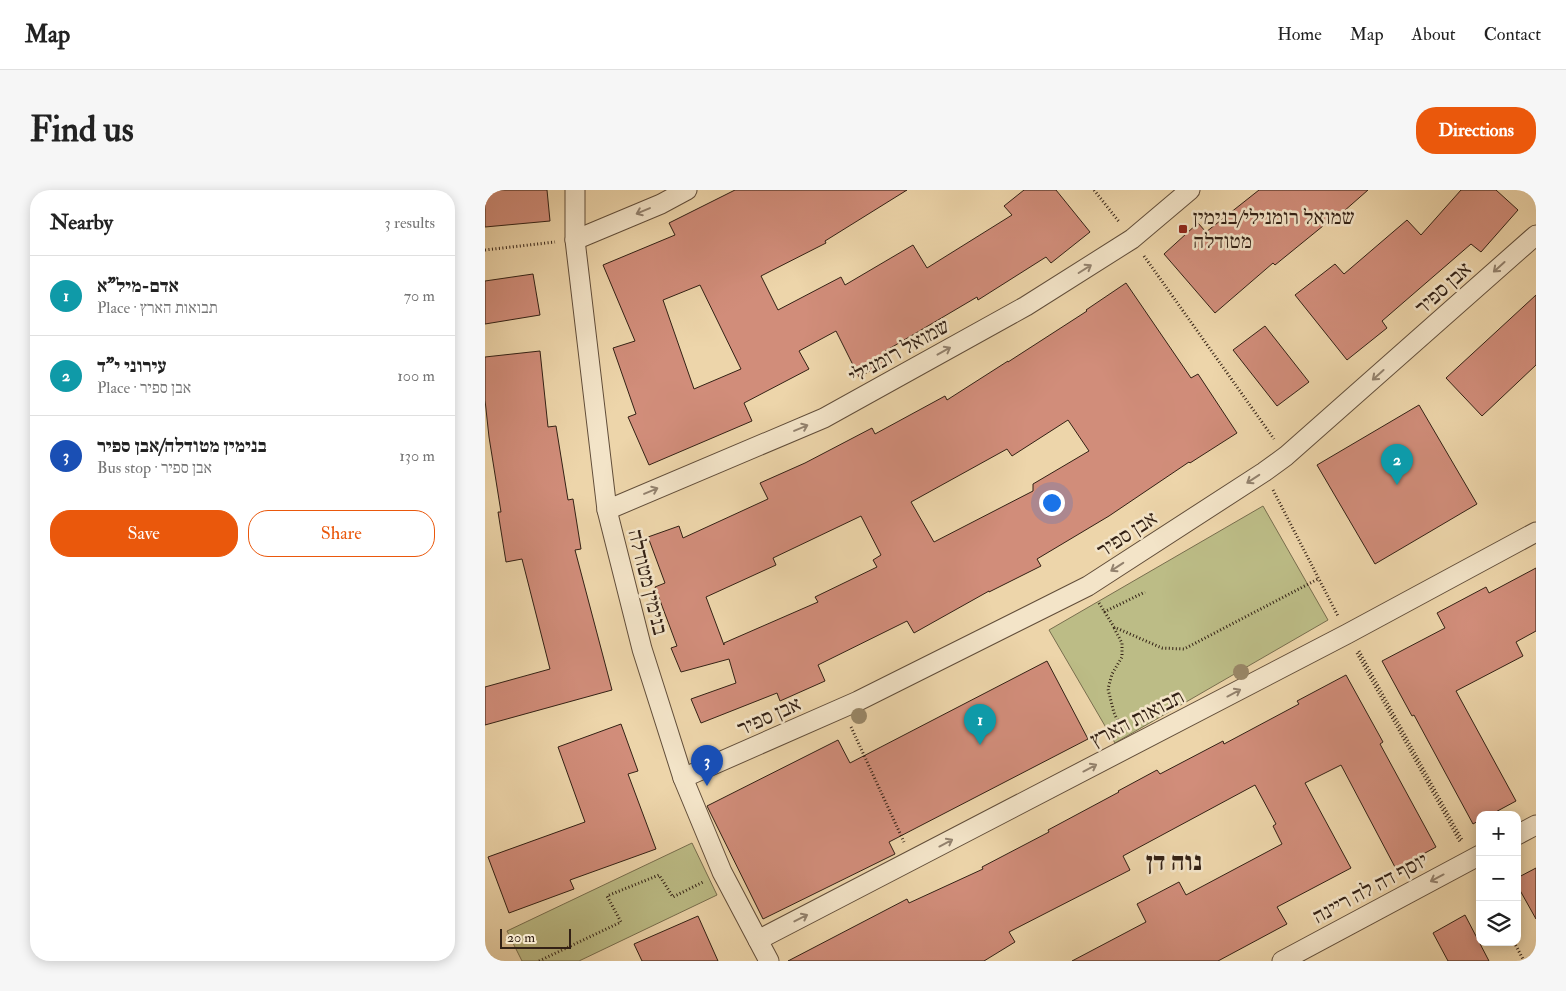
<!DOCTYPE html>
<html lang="en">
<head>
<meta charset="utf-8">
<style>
	body { margin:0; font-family:"IM FELL Double Pica","Frank Ruhl Libre",serif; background:#f6f6f6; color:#222 }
	.controls { position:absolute; right:15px; bottom:15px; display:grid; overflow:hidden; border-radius:10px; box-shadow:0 2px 12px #0003 }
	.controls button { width:45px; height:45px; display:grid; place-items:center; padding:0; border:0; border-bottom:1px solid #e0e0e0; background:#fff; color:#222; font:25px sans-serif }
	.scale { position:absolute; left:15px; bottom:12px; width:71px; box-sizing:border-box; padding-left:5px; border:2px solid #332115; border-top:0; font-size:14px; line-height:18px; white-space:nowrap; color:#332115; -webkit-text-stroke:4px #f3e4c8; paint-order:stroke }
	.you { position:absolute; left:566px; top:312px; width:18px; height:18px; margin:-12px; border:4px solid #fff; border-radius:50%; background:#1a73e8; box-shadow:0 0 0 8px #1a73e833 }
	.badge { display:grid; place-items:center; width:32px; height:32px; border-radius:50%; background:#ea580c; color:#fff; font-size:16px; font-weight:700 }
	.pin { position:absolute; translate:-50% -41px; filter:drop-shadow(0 1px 2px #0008) }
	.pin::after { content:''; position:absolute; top:26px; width:18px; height:15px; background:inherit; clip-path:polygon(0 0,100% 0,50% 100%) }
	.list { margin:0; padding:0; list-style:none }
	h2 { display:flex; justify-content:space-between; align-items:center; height:65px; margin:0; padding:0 20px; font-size:21px }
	h2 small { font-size:16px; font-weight:400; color:#767676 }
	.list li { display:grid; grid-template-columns:32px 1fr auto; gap:15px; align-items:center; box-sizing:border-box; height:80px; padding:0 20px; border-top:1px solid #e0e0e0 }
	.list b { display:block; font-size:19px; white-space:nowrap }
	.list p { margin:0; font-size:16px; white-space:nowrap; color:#767676 }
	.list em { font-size:16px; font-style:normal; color:#767676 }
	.actions { display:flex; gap:10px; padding:15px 20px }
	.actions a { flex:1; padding:11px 0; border:1px solid #ea580c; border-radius:20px; text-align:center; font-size:18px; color:#ea580c }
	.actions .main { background:#ea580c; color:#fff }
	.icon { flex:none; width:28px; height:28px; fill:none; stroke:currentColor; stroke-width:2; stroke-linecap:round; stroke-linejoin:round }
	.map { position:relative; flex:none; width:1051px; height:771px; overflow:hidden; border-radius:20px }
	header { display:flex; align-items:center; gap:30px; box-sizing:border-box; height:70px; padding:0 25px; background:#fff; border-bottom:1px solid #e0e0e0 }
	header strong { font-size:24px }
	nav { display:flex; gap:28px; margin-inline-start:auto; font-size:18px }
	.intro { display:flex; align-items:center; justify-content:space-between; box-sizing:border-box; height:120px; padding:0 30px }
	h1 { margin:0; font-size:35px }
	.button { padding:12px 22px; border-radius:20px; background:#ea580c; color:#fff; font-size:18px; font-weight:700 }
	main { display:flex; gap:30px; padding:0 30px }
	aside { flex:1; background:#fff; border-radius:20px; box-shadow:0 2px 12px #0003 }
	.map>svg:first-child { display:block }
	.green { fill:#bcbc86; stroke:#786e4e }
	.building { fill:#d18d7a; stroke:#332115; fill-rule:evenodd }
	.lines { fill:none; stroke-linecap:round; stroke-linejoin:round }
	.street-casing { stroke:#624e3a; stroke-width:21 }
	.path { stroke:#332115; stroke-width:3; stroke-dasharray:1 2.5; stroke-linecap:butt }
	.street { stroke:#f3e4c8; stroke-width:19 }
	.tree { fill:#998767 }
	.oneway { stroke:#93826e }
	.poi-dot { fill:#8f2418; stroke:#f3e4c8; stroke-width:2 }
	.labels { text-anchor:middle; stroke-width:5; stroke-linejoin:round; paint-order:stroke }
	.poi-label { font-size:21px; fill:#332115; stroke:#f3e4c8; text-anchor:start }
	.street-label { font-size:21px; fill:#332115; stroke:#f3e4c8 }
	.district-label { font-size:26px; font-weight:bold; fill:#332115; stroke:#f3e4c8 }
</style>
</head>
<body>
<header>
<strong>Map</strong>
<nav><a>Home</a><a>Map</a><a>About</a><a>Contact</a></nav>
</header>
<div class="intro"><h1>Find us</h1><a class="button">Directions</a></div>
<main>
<aside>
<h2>Nearby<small>3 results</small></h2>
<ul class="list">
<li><span class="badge" style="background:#0f9aa8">1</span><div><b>אדם-מיל&quot;א</b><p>Place · תבואות הארץ</p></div><em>70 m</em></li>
<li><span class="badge" style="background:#0f9aa8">2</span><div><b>עירוני י&quot;ד</b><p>Place · אבן ספיר</p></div><em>100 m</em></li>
<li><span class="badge" style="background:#1a4fb4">3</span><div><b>בנימין מטודלה/אבן ספיר</b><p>Bus stop · אבן ספיר</p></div><em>130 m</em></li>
</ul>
<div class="actions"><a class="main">Save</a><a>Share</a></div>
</aside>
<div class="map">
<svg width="1051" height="771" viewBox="0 0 1051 771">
	<rect width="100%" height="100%" fill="#edd5aa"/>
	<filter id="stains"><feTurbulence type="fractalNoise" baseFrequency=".004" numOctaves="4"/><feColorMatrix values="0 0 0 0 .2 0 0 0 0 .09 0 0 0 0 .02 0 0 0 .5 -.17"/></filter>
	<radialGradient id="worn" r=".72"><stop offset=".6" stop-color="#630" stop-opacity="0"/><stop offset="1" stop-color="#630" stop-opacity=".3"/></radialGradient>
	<!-- green -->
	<g class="green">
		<path d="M778,316L843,430L630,553L564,440Z"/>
		<path d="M207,653L232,705L94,771H37L22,741Z"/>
	</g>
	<!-- building -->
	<g class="building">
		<path d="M0,0H62L65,31L0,37Z"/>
		<path d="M250,0H422L340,51L341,53L276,86L293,120L356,87L360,95L428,55L442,78L527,25L519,16L539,0H571L605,42L566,73L561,67L493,110L492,107L397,163L402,172L374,187L351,141L314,161L324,179L259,213L267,231L164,275L143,227L151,224L128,158L150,151L118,75L190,45L184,33ZM215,95L256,179L209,199L178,110Z"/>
		<path d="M774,0H883L850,29L849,27L790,75L788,73L730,123L679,64L713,33L721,42Z"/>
		<path d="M976,0H1011L1033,20L996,62L986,54L897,131L902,138L862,170L810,105L850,74L859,84L922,30L936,45Z"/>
		<path d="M48,84L55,125L0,134V91Z"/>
		<path d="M641,93L706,188L713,184L752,243L705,273L704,272L624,326L552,369L556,376L504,402V401L429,443L422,431L333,475L340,491L295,511L292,503L216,533L206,509L251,493L244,469L196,482L186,458L192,456L170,397L180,393L163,347L194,336L198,348L283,309L275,293L320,273L387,238L390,244L460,206L462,210L523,171V172L602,121L601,120ZM583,230L604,261L548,294V301L449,352L426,312L522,259L527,266ZM376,326L396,365L388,370L392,377L330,407L333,412L239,453V455L221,407L291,375L288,368Z"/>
		<path d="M1051,105V175L997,226L961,188Z"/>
		<path d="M780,136L824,192L792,216L748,160Z"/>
		<path d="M55,161L63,237L71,236L83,310L88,309L96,359L90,360L127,500L0,535V497L65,479L37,369L21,372L13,322H16L4,247L0,210V167Z"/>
		<path d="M934,215L992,314L890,374L832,275Z"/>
		<path d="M1051,378V441L1031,452L1038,466L971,501L1031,611L1005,625H995V630L988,634L929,525L927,526L897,471L960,438L952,423L1001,397L1004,403Z"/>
		<path d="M562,471L603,549L404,652L410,664L278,729L222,616L353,550L365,573Z"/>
		<path d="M861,485L898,552L895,554L951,657L911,679L856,575L820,593L866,678L792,717L802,734L733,771H587L661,732L652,714L694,692L701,705L797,654L788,636L791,634L770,595L638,666L645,680L524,742L530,752L499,771H303L422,709L424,713L498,679L497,677L564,642L563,640L634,602L633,601L672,580L675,584L738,551L739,554L814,514L812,511Z"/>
		<path d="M136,534L153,581L143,584L171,659L85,690L89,699L24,723L3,667L100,632L73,557Z"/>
		<path d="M1051,678V729L1032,695V688Z"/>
		<path d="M980,725L1004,771H963L948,743Z"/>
		<path d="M213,726L233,771H157L149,754Z"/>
	</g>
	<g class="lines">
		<defs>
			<g id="street">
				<path d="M90,0V50L122,320L157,459L198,588L237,682L284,771"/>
				<path d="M90,50L176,14L202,0"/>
				<path d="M122,320L339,228L541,116L647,49L705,0"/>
				<path d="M198,588L373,511L603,396L779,282L801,266L1051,45"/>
				<path d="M1032,645L1051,635"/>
				<path d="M273,750L862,444L1051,342"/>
				<path d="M797,771L995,665"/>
			</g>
		</defs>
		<!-- street casing -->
		<use href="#street" class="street-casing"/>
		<!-- path -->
		<g class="path">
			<path d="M609,0L635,33"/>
			<path d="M0,60L70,52"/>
			<path d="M659,66L789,249"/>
			<path d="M788,300L853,426"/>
			<path d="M614,413L629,437L677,458L699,459L833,389"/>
			<path d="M619,422L660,402"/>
			<path d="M629,438L637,453V467L627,484L623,499L629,523L637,539"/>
			<path d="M874,461L977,650"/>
			<path d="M872,463L975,652"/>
			<path d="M366,537L419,652"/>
			<path d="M1029,752L1039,771"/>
			<path d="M54,771L136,732L122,706L174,685L188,707L218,692"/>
		</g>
		<!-- street -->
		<use href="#street" class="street"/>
	</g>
	<!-- trees -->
	<g class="tree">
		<circle cx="756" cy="482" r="8"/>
		<circle cx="374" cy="526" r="8"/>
	</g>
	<!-- one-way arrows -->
	<defs><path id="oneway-shaft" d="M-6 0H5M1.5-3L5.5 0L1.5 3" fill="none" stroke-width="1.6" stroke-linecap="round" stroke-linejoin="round" transform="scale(1.25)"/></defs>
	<g class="oneway">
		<use href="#oneway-shaft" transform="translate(158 21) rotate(157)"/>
		<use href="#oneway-shaft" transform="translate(1014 77) rotate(138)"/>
		<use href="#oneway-shaft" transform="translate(600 79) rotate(-32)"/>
		<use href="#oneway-shaft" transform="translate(459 161) rotate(-29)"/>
		<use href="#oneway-shaft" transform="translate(893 185) rotate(138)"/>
		<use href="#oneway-shaft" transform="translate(316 238) rotate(-23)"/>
		<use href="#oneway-shaft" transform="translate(768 289) rotate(147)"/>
		<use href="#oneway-shaft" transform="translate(166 301) rotate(-23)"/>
		<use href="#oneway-shaft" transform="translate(632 377) rotate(147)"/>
		<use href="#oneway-shaft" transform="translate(749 503) rotate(-28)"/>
		<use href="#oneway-shaft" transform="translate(605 578) rotate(-28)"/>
		<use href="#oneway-shaft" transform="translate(461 653) rotate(-28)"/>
		<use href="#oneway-shaft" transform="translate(952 688) rotate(152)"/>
		<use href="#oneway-shaft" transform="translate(316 728) rotate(-27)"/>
	</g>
	<!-- markers -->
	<rect class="poi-dot" x="693" y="34" width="10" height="10" rx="2.5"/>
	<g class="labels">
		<!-- poi labels -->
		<g class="poi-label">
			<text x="708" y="34">שמואל רומנילי/בנימין<tspan x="708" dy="24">מטודלה</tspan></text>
		</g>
		<!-- street labels -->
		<g class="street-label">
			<text transform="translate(958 98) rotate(-42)" y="7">אבן ספיר</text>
			<text transform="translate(414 161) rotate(-29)" y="7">שמואל רומנילי</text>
			<text transform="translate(642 344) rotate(-33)" y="7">אבן ספיר</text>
			<text transform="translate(163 392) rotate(76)" y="7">בנימין מטודלה</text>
			<text transform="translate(284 526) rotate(-24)" y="7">אבן ספיר</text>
			<text transform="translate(652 528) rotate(-27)" y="7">תבואות הארץ</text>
			<text transform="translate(885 698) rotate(-28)" y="7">יוסף דה לה ריינה</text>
		</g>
		<!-- district labels -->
		<g class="district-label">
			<text x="689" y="680">נוה דן</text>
		</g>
	</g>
	<rect width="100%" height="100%" filter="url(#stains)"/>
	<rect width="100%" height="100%" fill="url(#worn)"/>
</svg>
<div class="controls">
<button>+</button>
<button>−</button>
<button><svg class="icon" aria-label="layers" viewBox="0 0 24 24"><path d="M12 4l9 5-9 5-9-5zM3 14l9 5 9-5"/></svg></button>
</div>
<div class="scale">20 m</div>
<div class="you"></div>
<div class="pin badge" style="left:495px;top:555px;background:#0f9aa8">1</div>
<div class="pin badge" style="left:912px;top:295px;background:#0f9aa8">2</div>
<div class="pin badge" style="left:222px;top:596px;background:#1a4fb4">3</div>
</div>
</main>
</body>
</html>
